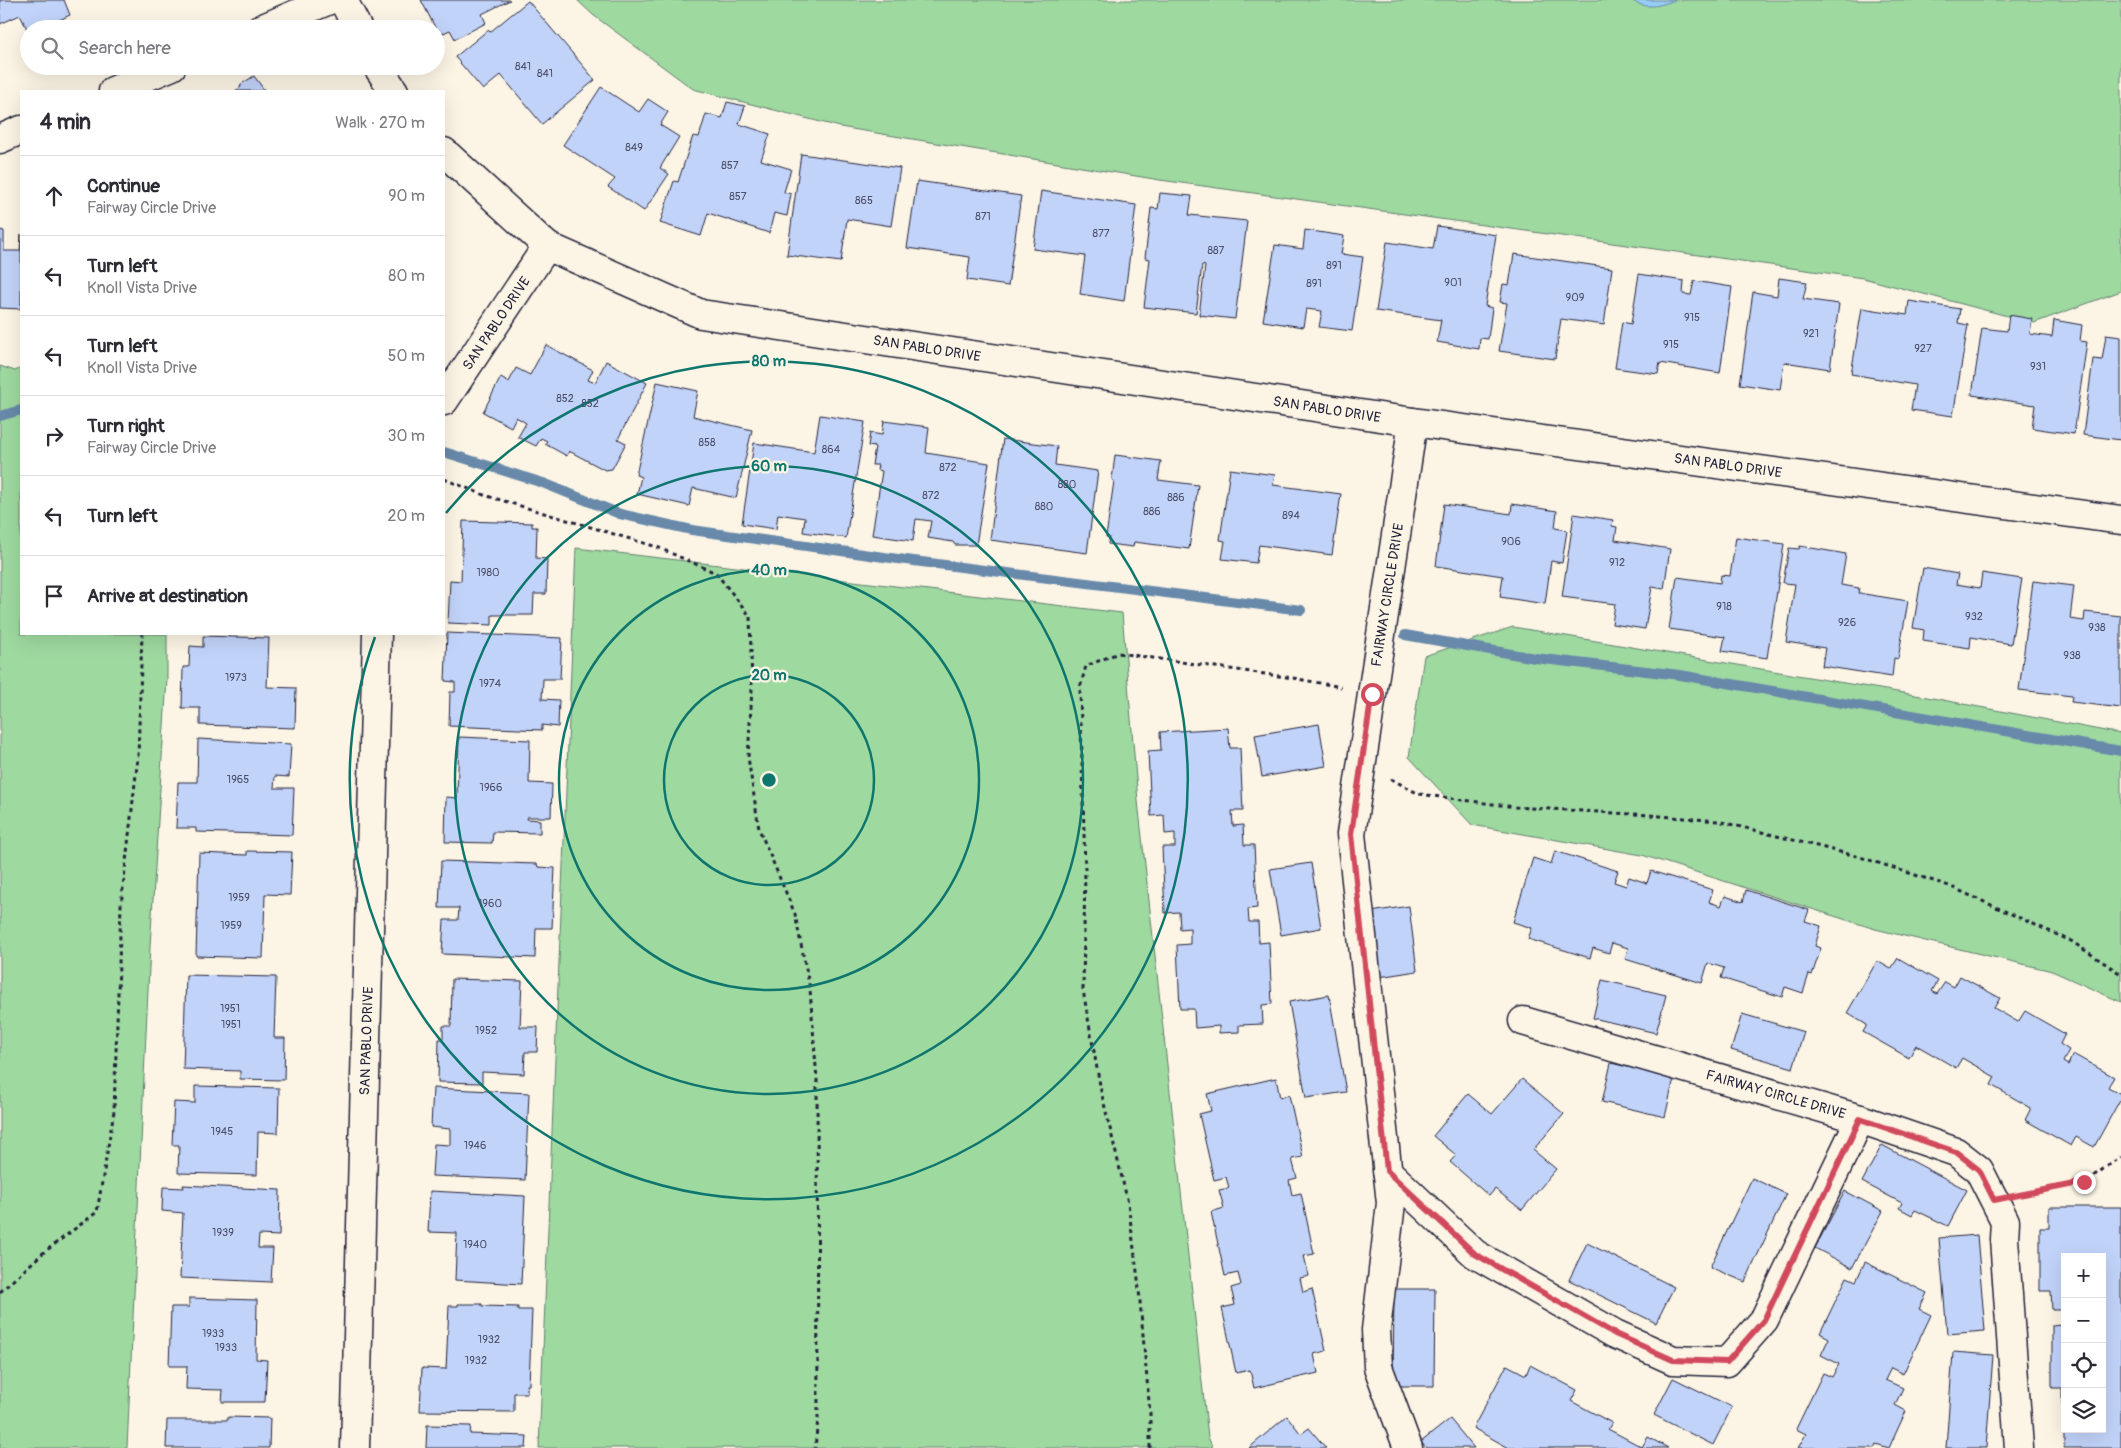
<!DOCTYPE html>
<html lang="en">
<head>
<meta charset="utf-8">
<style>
	body { margin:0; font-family:Pangolin,sans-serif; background:#f2f2f3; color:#2b2b33 }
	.controls { position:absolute; right:15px; bottom:15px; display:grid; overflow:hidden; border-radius:0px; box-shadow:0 5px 20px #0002 }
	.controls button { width:45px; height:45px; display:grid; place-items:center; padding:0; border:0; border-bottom:1px solid #e1e1e2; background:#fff; color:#2b2b33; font:25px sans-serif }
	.stop { position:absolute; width:15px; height:15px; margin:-11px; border:4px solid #d1495b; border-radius:50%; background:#fff }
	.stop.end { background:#d1495b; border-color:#fff; box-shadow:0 1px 5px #0008 }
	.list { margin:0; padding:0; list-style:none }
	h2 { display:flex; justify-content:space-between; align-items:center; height:65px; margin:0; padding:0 20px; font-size:21px }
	h2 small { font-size:16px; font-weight:400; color:#7c7c81 }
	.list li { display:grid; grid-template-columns:32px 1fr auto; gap:15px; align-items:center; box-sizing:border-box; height:80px; padding:0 20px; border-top:1px solid #e1e1e2 }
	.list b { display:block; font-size:19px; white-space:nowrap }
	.list p { margin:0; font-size:16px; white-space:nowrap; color:#7c7c81 }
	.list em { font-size:16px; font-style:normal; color:#7c7c81 }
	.icon { flex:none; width:28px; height:28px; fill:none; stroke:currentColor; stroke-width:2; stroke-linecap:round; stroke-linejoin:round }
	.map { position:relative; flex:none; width:2121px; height:1448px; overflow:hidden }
	.search { position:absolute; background:#fff; box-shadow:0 5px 20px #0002; left:20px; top:20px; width:425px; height:55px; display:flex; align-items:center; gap:12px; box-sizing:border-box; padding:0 18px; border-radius:28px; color:#7c7c81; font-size:19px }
	.panel { position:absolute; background:#fff; box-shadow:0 5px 20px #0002; left:20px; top:90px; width:425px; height:545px; border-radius:0px }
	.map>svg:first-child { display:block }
	.green { fill:#9ed9a0; stroke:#607e6e }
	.water { fill:#96cdf4; stroke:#6889aa }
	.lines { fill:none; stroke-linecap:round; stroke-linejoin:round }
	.stream { stroke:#6889aa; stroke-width:10 }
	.building { fill:#c2d3f9; stroke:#22223b }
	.street-casing { stroke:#22223b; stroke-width:31 }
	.secondary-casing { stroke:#22223b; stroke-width:31 }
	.path { stroke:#22223b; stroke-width:3; stroke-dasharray:4 4; stroke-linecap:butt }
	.street { stroke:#fcf5e5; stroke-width:28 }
	.secondary { stroke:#fcf5e5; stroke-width:28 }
	.route { stroke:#d1495b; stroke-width:6 }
	.ring { fill:none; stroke:#0f766e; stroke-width:2.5 }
	.labels { text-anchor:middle; stroke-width:4.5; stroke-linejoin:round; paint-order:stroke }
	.number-label { font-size:11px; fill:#4a4e6a }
	.street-label { font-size:14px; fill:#22223b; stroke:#fcf5e5 }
	.centre { fill:#0f766e; stroke:#fcf5e5; stroke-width:2.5 }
	.ring-label { font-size:15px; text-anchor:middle; font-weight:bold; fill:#0f766e; stroke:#fcf5e5; stroke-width:4.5; stroke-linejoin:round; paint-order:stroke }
</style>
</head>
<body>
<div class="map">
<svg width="2121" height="1448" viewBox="0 0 2121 1448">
	<rect width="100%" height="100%" fill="#fcf5e5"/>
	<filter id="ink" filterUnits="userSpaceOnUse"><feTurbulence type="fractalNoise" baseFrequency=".02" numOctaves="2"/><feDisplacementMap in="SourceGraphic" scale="10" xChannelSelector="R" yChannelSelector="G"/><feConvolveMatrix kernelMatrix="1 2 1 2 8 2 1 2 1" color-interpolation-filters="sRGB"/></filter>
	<g filter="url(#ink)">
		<!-- green -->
		<g class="green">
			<path d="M577,0H2121V291L2034,323L1863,278L1160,180L840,127L693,89L593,15Z"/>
			<path d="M0,366L15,371L21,368V634H167V679L150,946L127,1448H0Z"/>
			<path d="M576,548L1122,613L1138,801L1208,1437L1213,1448H539Z"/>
			<path d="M1513,627L1927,697L2121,734V1002L2052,971L1875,929L1642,855L1472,825L1409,757L1424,656Z"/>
		</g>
		<!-- water -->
		<path class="water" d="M1631,0H1675C1659,6 1646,10 1631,0Z"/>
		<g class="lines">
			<!-- stream -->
			<g class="stream">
				<path d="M0,416L21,410"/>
				<path d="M444,452L543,483L620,514L692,530L898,559L1301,610"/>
				<path d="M1405,635L1535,658L1680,675L2121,751"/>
			</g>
		</g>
		<!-- building -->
		<g class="building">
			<path d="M0,0H64L70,15L40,29H29V33L20,15L0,24Z"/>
			<path d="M421,0H510L482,14L486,23L455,39L450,30L439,35Z"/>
			<path d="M528,1L595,80L542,124L501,75L483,90L455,57L488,30L490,32Z"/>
			<path d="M254,76L265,91H235L241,87L240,85Z"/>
			<path d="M601,87L639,112L648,99L668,112L660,125L679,137L660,168L669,174L644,211L608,187L615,179L563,145Z"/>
			<path d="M727,102L745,106L739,124L770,134L761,160L791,169L784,192L791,194L787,216L774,213L769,233L708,213L701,236L660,223L674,181L678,182L693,136L699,137L706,114L722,118Z"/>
			<path d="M801,154L900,168L891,226L847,219L841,262L787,255Z"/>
			<path d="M917,181L1021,196L1008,286L967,280L970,257L907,248Z"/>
			<path d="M1041,191L1136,205L1124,301L1080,294L1085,256L1033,249Z"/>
			<path d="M1160,193L1192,196L1189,215L1247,221L1235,319L1199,315L1205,266L1202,265L1196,313L1144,307L1150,259L1145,258L1151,208L1158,209Z"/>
			<path d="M1437,226L1496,235L1485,306L1492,308L1488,339L1480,338L1479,349L1437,342L1441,320L1376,311L1387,242L1433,249Z"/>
			<path d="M0,230L4,231V251H20L21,234V309L0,308Z"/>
			<path d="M1305,230L1344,236L1341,254L1363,257L1352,331L1319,327L1322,311L1306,309L1303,327L1263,321L1275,245L1303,249Z"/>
			<path d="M1514,254L1612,268L1604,325L1561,319L1555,359L1499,351L1507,303L1500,302L1503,284L1509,285Z"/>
			<path d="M1639,274L1684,281L1683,294L1691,295L1694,281L1732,287L1720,373L1660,363L1658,374L1615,368L1622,322L1631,324Z"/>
			<path d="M1779,278L1807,282L1803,299L1839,304L1830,369L1784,362L1780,390L1740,384L1753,292L1777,296Z"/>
			<path d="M1909,301L1960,309L1958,323L1968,325L1953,416L1911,410L1915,385L1851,374L1862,308L1907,315Z"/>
			<path d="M2009,315L2032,319L2030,334L2052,337L2054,320L2082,325L2080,341L2087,342L2074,434L2032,428L2035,405L1972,395L1982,328L2007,331Z"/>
			<path d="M2106,335L2121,337V440L2083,435L2093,359L2102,360Z"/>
			<path d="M546,345L593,370L588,380L595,383L606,361L647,383L618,439L626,443L612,469L605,470L569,451L567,456L545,444L547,441L541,438L536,446L518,437L526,423L516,417L511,427L483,412L501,377L509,382L516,368L530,375Z"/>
			<path d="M657,382L698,391L693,416L752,430L736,498L693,488L689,506L637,494L641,477L636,475Z"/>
			<path d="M820,415L865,422L846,538L803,532L805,518L778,514L776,529L742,524L754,443L814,452Z"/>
			<path d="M884,421L929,427L926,453L989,463L976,545H955L953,542L928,538L931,521L916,519L913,541L872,535L882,471L877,470L878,465H872L875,447L868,446L870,433L882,435Z"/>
			<path d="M1003,439L1057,446L1055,465L1098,471L1087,553L990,540Z"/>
			<path d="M1115,455L1161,461L1158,480L1198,485L1189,549L1134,542L1133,547L1108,544L1109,537H1106L1114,481L1112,480Z"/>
			<path d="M1230,469L1275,475L1273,485L1341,494L1332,555L1259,545L1256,563L1222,559L1225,541L1220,540Z"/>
			<path d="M1444,504L1511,514L1512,504L1557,511L1555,528L1567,530L1562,563L1551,561L1545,604L1500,597L1503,576L1436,566Z"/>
			<path d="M1574,514L1613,520L1612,526L1617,527L1615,540L1670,549L1664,589L1652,587L1645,629L1612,624L1615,604L1562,597Z"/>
			<path d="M463,521L532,523V527H537L536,558L547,559L546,594H534L533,615H492V625L448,623L450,580L461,581Z"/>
			<path d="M1736,537L1784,544L1767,658L1722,651L1725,637L1669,629L1677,577L1720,583L1721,575L1730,576Z"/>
			<path d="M1800,546L1846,554L1841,585L1859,588L1858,593L1908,601L1898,659L1894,658L1892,677L1822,666L1825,648L1786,642L1795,584L1783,583L1789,548L1799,549Z"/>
			<path d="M1923,568L1958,574L1956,584L1980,588L1982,573L2022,579L2011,644L1971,637L1970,648L1923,641L1924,630L1913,628Z"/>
			<path d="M2033,581L2074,586L2070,619L2084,621L2085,612L2121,616V708L2071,702L2072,696L2019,690Z"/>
			<path d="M447,633L562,638L560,679H543L542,699L559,700L558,727L542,725V730L449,726L450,692H455V682L445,681Z"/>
			<path d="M203,636L269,638L267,687L296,688L295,728L200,725V708H182L183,667H189L190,646L203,647Z"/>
			<path d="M1319,724L1326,766L1262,777L1255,735Z"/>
			<path d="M1228,728L1230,748H1240L1243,811H1232L1233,826L1243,825L1244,845H1254L1257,908L1248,909L1249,922H1258L1259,943L1269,942L1272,1004L1262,1005L1263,1024L1239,1025V1032L1219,1033V1026L1195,1028L1194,1009H1180L1177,945L1190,944V928L1180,929L1179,912L1165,913L1162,847H1175V833L1165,834L1164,815L1151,816L1148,751L1161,750L1160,732Z"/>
			<path d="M459,737L530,740L529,783L552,784L551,817H527V819L540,820V833L493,832L492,843L445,842L446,797L457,798Z"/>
			<path d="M198,739L291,744L289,777L275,776L274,788H294L292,835L196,832V828H176L178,782H197Z"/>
			<path d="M247,851L292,852L290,895L265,894L263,958L196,956L199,853L247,855Z"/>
			<path d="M1555,851L1618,871L1614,882L1626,886L1629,877L1647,883L1651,871L1713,890L1709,902L1721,906L1725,896L1743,902L1746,890L1809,910L1805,921L1821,926L1815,946L1821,948L1812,975L1809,974L1803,993L1785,987L1782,997L1721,978L1724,968L1708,963L1702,983L1625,959L1628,948L1612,943L1609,953L1593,948L1590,958L1528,939L1532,928L1513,922L1533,858L1551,864Z"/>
			<path d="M441,861L537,864L538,867L555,868L552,928H536L535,958L442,954L444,920H458L459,908H439Z"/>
			<path d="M1311,863L1321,928L1281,935L1270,869Z"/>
			<path d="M1409,906L1417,971L1379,977L1371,912Z"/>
			<path d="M1898,958L1938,981L1932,991L1937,994L1945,982L1954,987L1960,976L2000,998L1994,1008L2018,1022L2025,1011L2065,1034L2060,1044L2069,1050L2063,1062L2068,1065L2073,1054L2114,1077L2108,1087L2121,1094V1098L2094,1147L2076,1137L2071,1146L2025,1120L2031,1108L1991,1085L1995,1077L1962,1058L1956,1068L1916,1045L1909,1058L1863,1032L1867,1025L1847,1013L1877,961L1891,969Z"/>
			<path d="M186,975L276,977L274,1038H285L284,1080L240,1079V1071L183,1069Z"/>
			<path d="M452,979L522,981L520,1027H538L537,1052H525L524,1074L482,1072V1083L438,1082L439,1039H443V1026H451Z"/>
			<path d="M1602,980L1666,995L1656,1033L1593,1018Z"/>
			<path d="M1329,995L1346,1092L1306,1098L1289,1002Z"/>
			<path d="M1742,1014L1804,1032L1793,1068L1731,1050Z"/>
			<path d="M1611,1063L1674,1078L1665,1117L1602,1102Z"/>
			<path d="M1276,1078L1280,1098L1289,1095L1303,1157L1292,1159L1297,1178L1289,1180L1292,1195L1301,1193L1314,1254L1304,1256L1309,1276L1300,1278L1303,1292L1312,1289L1326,1351L1314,1354L1318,1373L1254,1388L1250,1370L1236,1373L1222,1308L1235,1305L1231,1288L1241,1285L1238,1273L1225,1276L1211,1212L1224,1208L1219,1190L1229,1188L1226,1177L1214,1180L1199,1114L1211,1111L1207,1094Z"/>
			<path d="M1522,1079L1564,1114L1533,1150L1556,1169L1522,1210L1495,1189L1489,1196L1450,1162L1456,1155L1433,1136L1468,1094L1492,1114Z"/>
			<path d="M195,1086L279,1088L278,1133L258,1132L257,1175L178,1173L179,1145H172L174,1102L195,1103Z"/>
			<path d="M433,1088L529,1093L525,1180L432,1176L434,1144L450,1145V1129L431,1127Z"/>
			<path d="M1882,1145L1967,1190L1948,1226L1915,1210L1912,1215L1899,1208L1902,1203L1862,1182Z"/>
			<path d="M1752,1178L1786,1194L1745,1282L1710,1267Z"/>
			<path d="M183,1185L280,1190L279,1236L259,1235L258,1248H273L271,1282L180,1278L183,1213L162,1211L163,1187L184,1188Z"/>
			<path d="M430,1191L525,1196L521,1284L455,1280L457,1233L428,1232Z"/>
			<path d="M1845,1191L1883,1211L1852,1268L1815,1248Z"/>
			<path d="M2049,1207H2121V1448H2064V1422L2065,1429H2102V1257H2065V1406H2062V1388H2052V1325L2061,1324V1310H2052L2051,1291H2040V1228H2049Z"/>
			<path d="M1977,1235L1985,1331L1947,1334L1939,1238Z"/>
			<path d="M1587,1243L1674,1287L1656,1323L1569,1280Z"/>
			<path d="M1865,1262L1927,1293L1919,1309L1931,1315L1903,1374L1891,1368L1885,1380L1903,1388L1895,1405L1906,1411L1889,1448L1876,1444L1874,1448H1798L1806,1434L1796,1429L1823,1373L1832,1377L1839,1364L1821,1355L1829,1338L1820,1333L1847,1277L1856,1281Z"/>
			<path d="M1394,1289H1435L1434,1386H1393Z"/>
			<path d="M189,1298L257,1300L256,1359L267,1360L265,1402H222L223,1390L186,1389L187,1366H169L171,1307H189Z"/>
			<path d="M458,1304H482V1306L518,1307V1310H532L529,1385H527V1393H514V1412L420,1411L422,1368L446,1369L449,1306H458Z"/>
			<path d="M1953,1352L1993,1355L1986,1448H1946Z"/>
			<path d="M1507,1365L1526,1375L1530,1365L1577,1390L1571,1401L1612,1423L1608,1429L1642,1447L1648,1437L1668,1448H1509L1473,1428Z"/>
			<path d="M1673,1378L1732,1407L1713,1445L1654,1415Z"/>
			<path d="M1287,1416L1301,1434L1309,1428L1326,1448H1249Z"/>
			<path d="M228,1417L270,1418L269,1448H166L167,1420H228Z"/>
			<path d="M1450,1419L1474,1448H1426L1421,1442Z"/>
			<path d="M427,1425L471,1426L470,1434L527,1436L526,1448H426Z"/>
		</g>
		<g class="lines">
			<defs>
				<g id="street">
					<path d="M261,29L329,0"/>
					<path d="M113,91L172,66"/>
					<path d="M0,139L21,130"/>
					<path d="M444,401L547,246"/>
					<path d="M1523,1021L1860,1119L1956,1152L1979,1170L2005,1221L2004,1239L2019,1448"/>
					<path d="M1387,1171L1475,1254L1615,1334L1673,1360L1727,1362L1764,1320L1860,1119"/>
					<path d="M355,1448L377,634"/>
					<path d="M1408,1448L1378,1367L1376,1330L1391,1203L1351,834L1413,422"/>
				</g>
				<g id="secondary">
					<path d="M343,0L358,29"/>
					<path d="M377,66L394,91"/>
					<path d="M444,152L547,246L701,314L1413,422L2121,520"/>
				</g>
			</defs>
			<!-- street casing -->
			<use href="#street" class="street-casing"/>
			<!-- secondary casing -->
			<use href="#secondary" class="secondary-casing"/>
			<!-- path -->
			<g class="path">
				<path d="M444,479L484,495L657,547L716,573L750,616L752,689L748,757L759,829L795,914L810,989L817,1080L818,1419L815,1448"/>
				<path d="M1391,779L1419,794L1515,807L1649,815L1718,821L1860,857L1949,886L2071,941L2121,974"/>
				<path d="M2025,1194L2084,1182L2121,1157"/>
				<path d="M0,1292L43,1253L97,1212L114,1111L121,905L138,757L142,634"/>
				<path d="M1150,1448V1413L1138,1279L1128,1203L1101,1091L1083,990L1085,869L1080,688L1086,666L1118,653L1293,678L1341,687"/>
			</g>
			<!-- street -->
			<use href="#street" class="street"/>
			<!-- secondary -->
			<use href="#secondary" class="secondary"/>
		</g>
	</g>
	<g class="lines" filter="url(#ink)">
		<!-- route -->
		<path class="route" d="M1372,694L1351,834L1387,1171L1475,1254L1615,1334L1673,1360L1727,1362L1764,1320L1860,1119L1956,1152L1979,1170L1994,1200L2084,1182"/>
	</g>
	<!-- distance rings -->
	<g class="ring">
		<circle cx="769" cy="780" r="105"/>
		<circle cx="769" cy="780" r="210"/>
		<circle cx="769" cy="780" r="314"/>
		<path d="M446 513A419 419 0 1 1 375 637"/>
	</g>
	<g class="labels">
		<!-- number labels -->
		<g class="number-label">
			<text x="523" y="70">841</text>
			<text x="545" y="77">841</text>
			<text x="634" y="151">849</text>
			<text x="730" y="169">857</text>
			<text x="738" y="200">857</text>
			<text x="864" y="204">865</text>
			<text x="983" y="220">871</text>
			<text x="1101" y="237">877</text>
			<text x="1216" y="254">887</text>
			<text x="1334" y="269">891</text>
			<text x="1453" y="286">901</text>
			<text x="1314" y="287">891</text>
			<text x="1575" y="301">909</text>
			<text x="1692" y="321">915</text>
			<text x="1811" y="337">921</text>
			<text x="1671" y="348">915</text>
			<text x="1923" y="352">927</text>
			<text x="2038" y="370">931</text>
			<text x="565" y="402">852</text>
			<text x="590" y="407">852</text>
			<text x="707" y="446">858</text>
			<text x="831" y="453">864</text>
			<text x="948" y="471">872</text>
			<text x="1067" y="488">880</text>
			<text x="931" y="499">872</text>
			<text x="1176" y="501">886</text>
			<text x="1044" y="510">880</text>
			<text x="1152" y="515">886</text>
			<text x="1291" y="519">894</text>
			<text x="1511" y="545">906</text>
			<text x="1617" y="566">912</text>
			<text x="488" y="576">1980</text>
			<text x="1724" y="610">918</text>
			<text x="1974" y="620">932</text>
			<text x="1847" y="626">926</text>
			<text x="2097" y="631">938</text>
			<text x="2072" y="659">938</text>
			<text x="236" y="681">1973</text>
			<text x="490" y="687">1974</text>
			<text x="238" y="783">1965</text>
			<text x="491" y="791">1966</text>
			<text x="239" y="901">1959</text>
			<text x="490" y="907">1960</text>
			<text x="231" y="929">1959</text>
			<text x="230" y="1012">1951</text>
			<text x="231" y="1028">1951</text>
			<text x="486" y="1034">1952</text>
			<text x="222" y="1135">1945</text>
			<text x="475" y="1149">1946</text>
			<text x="223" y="1236">1939</text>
			<text x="475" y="1248">1940</text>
			<text x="213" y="1337">1933</text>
			<text x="489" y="1343">1932</text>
			<text x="226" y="1351">1933</text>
			<text x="476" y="1364">1932</text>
		</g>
		<!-- street labels -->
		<g class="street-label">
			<text transform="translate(496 323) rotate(-56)" y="5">SAN PABLO DRIVE</text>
			<text transform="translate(927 348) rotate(9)" y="5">SAN PABLO DRIVE</text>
			<text transform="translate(1327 409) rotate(9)" y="5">SAN PABLO DRIVE</text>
			<text transform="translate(1728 465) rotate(8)" y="5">SAN PABLO DRIVE</text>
			<text transform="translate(1387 595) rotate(-81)" y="5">FAIRWAY CIRCLE DRIVE</text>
			<text transform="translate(366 1041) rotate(-88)" y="5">SAN PABLO DRIVE</text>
			<text transform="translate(1776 1094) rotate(16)" y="5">FAIRWAY CIRCLE DRIVE</text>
		</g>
	</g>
	<circle cx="769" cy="780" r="8" class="centre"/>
	<g class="ring-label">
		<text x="769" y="366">80 m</text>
		<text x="769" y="471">60 m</text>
		<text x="769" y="575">40 m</text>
		<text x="769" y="680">20 m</text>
	</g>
</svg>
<div class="controls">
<button>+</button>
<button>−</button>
<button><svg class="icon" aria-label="locate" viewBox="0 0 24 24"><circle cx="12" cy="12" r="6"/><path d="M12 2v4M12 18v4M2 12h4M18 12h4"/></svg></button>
<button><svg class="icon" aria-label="layers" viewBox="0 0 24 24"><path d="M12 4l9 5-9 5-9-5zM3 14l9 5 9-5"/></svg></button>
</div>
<div class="stop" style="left:1372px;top:694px"></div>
<div class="stop end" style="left:2084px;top:1182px"></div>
<div class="search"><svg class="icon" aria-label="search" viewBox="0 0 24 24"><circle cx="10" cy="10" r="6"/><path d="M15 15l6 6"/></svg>Search here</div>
<section class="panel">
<h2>4 min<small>Walk · 270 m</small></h2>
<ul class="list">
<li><svg class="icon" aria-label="ahead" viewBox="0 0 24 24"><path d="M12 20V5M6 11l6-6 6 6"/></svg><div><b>Continue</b><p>Fairway Circle Drive</p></div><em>90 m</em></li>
<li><svg class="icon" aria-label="left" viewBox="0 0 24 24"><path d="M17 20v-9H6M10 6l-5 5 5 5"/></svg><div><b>Turn left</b><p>Knoll Vista Drive</p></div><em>80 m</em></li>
<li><svg class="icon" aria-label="left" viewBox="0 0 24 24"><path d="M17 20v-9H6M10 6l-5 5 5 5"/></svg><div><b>Turn left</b><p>Knoll Vista Drive</p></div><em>50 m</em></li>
<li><svg class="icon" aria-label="right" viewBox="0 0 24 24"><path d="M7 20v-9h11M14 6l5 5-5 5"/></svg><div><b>Turn right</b><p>Fairway Circle Drive</p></div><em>30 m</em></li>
<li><svg class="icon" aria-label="left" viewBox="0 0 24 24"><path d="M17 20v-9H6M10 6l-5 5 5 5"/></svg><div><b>Turn left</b></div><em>20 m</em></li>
<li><svg class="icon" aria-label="arrive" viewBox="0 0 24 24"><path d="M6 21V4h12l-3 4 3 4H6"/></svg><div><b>Arrive at destination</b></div></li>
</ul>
</section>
</div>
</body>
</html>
